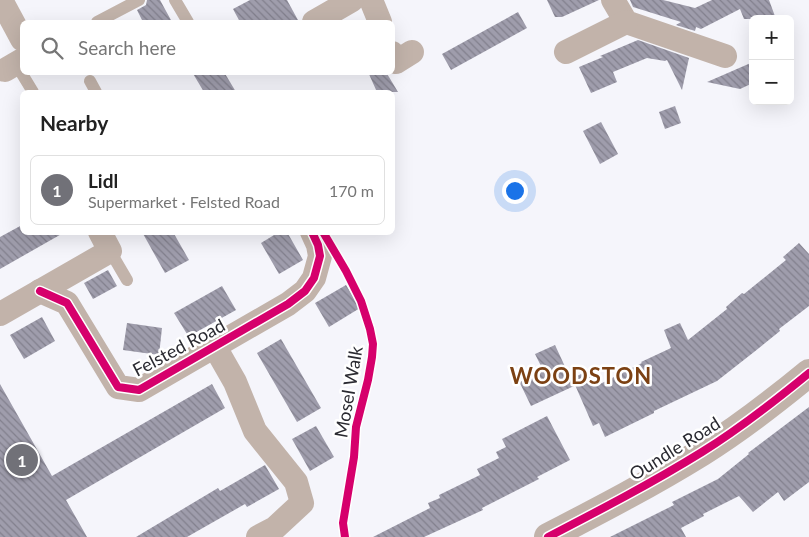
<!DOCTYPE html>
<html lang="en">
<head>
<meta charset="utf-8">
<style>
	body { margin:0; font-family:Lato,sans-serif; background:#f6f6f6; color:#222 }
	.controls { position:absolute; right:15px; top:15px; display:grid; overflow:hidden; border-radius:8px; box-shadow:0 5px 20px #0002 }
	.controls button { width:45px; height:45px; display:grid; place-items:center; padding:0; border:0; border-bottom:1px solid #e0e0e0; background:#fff; color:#222; font:25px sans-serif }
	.you { position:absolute; left:514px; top:190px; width:18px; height:18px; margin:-12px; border:4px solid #fff; border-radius:50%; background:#1a73e8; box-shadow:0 0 0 8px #1a73e833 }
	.badge { display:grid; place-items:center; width:32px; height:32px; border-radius:50%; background:#717178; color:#fff; font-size:16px; font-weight:700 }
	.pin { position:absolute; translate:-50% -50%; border:2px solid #fff; box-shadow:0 1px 5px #0006 }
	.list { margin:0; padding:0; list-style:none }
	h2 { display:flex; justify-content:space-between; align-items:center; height:65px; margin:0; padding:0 20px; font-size:21px }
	h2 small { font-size:16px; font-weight:400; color:#767676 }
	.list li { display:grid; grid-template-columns:32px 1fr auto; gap:15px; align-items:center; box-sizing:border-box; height:70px; margin:0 10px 10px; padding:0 10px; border:1px solid #e0e0e0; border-radius:8px }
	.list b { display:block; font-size:19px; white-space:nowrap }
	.list p { margin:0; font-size:16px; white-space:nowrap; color:#767676 }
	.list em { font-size:16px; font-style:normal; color:#767676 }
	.icon { flex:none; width:28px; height:28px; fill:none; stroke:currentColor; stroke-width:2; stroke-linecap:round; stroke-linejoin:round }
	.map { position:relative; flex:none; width:809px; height:537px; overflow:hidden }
	.search { position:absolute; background:#fff; box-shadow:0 5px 20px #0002; left:20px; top:20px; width:375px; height:55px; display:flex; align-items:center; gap:12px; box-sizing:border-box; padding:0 18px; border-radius:8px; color:#767676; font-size:19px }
	.panel { position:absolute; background:#fff; box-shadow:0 5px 20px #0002; left:20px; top:90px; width:375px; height:145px; border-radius:8px }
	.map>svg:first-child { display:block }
	.building { fill:url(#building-back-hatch) }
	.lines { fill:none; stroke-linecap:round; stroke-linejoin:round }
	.service { stroke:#c2b3aa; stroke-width:12 }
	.minor { stroke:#c2b3aa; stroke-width:24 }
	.primary { stroke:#c1b3aa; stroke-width:28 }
	.cycleway-casing { stroke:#fff; stroke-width:11 }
	.cycleway { stroke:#d6006c; stroke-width:8 }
	.labels { text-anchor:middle; stroke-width:5; stroke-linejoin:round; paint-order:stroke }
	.street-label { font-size:18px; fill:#2a2a31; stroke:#fff }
	.district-label { font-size:22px; font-weight:bold; letter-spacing:1px; fill:#7c4113; stroke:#fff }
</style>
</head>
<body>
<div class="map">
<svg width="809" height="537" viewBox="0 0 809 537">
	<defs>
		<pattern id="building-back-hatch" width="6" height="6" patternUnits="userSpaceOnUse" patternTransform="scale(1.25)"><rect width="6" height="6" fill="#9f9dac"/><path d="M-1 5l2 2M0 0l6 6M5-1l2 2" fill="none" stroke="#82808d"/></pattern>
	</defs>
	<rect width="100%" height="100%" fill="#f5f5fb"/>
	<!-- building -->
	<g class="building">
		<path d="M147,0H160L172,22H143L137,10L146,5Z"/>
		<path d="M250,0H287L299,22H240L233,9Z"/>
		<path d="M547,0H599L562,17H555Z"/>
		<path d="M630,0H663L695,8L712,0H769L776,19H744L740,9L701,29L696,27L695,31L676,25L681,22L633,7Z"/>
		<path d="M518,12L527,28L451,70L442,54Z"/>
		<path d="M638,40L689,58L682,90L667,60L665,61L647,58L613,72L617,82L591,93L579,67L603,57L600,56Z"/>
		<path d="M753,62V83L740,89L707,82Z"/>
		<path d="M192,72H224L236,92H204Z"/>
		<path d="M368,72H386L398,92H377Z"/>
		<path d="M675,106L681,123L665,129L659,112Z"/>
		<path d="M601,122L618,154L600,164L583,131Z"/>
		<path d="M22,225V232H65L0,269V237Z"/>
		<path d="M142,232H173L189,260L165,273Z"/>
		<path d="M279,232H287L303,260L279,274L261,243Z"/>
		<path d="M799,243L809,254V306L779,329L780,331L754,352L717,381L654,411V413L605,437L599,423L593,426L572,378L593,369L600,384L642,363L641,362L671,348L664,330L680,323L688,340L727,309L726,307L742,293L744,294L786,260L783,257Z"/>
		<path d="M108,270L117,286L93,299L84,283Z"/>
		<path d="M346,285L360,308L329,327L315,303Z"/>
		<path d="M222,286L236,310L193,334H187L174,313Z"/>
		<path d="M42,317L55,341L24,359L10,335Z"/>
		<path d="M127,323L162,328L159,355L123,350Z"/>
		<path d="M281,339L321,408L297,422L257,353Z"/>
		<path d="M555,345L574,386L531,406L517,377L541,366L535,354Z"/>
		<path d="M0,384L52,476L212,384L225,408L66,500L87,537H0Z"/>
		<path d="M809,407V482L784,501L778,492L753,512L739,496L703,514L704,516L681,528L686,537H610L674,505L672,502L718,479L749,454L748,453Z"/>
		<path d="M547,416L570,460L537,477L539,479L482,508L483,510L424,537H373L430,508L428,503L440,498L439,495L480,475L477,469L499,458L496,452L506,447L502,439Z"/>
		<path d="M316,426L334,457L310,471L292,439Z"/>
		<path d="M265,465L279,489L247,507L245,504L187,537H136L218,488L220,491Z"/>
	</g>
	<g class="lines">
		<!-- service -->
		<g class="service">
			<path d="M175,0L188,22"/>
			<path d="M97,22L139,0"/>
			<path d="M16,64L33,92"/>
			<path d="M90,81L96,92"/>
			<path d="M110,251L127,280"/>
		</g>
		<!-- minor -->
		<g class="minor">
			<path d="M1,0L22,39"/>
			<path d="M371,0L380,22"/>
			<path d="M613,0L626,22L725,56"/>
			<path d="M314,22L352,0"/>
			<path d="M566,52L626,22"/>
			<path d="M392,53L396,62L412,52"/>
			<path d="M5,70L22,60"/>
			<path d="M40,291L67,303L118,387L139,390L288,304L305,291L314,278L320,256L318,245L312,232"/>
			<path d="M0,314L110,251L100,232"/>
			<path d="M215,347L235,382L255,431L296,482L302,503L275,528L258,537"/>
		</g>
		<!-- primary -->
		<path class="primary" d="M548,537C600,510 652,483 702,452C739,429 775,401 809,373"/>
		<defs>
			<g id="cycleway">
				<path d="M323,232L346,271L361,301L370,329L373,344L372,357L368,380L356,427L354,457L343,523L345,537"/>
				<path d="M40,291L67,303L118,387L139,390L288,304L305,291L314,278L320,256L318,245L312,232"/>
				<path d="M548,537C600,510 652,483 702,452C739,429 775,401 809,373"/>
			</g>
		</defs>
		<!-- cycleway casing -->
		<use href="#cycleway" class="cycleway-casing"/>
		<!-- cycleway -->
		<use href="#cycleway" class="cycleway"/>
	</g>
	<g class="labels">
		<!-- street labels -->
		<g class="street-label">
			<text transform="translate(179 348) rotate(-28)" y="6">Felsted Road</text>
			<text transform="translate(349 392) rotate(-80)" y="6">Mosel Walk</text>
			<text transform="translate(675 449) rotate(-32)" y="6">Oundle Road</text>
		</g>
		<!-- district labels -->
		<g class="district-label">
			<text x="581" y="384">WOODSTON</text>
		</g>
	</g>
</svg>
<div class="controls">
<button>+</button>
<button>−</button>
</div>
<div class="you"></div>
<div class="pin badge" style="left:22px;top:460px">1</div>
<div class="search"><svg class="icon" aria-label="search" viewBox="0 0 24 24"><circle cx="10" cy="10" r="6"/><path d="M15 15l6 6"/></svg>Search here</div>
<section class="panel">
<h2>Nearby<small></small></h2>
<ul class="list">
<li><span class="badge">1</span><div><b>Lidl</b><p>Supermarket · Felsted Road</p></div><em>170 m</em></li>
</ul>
</section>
</div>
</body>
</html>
